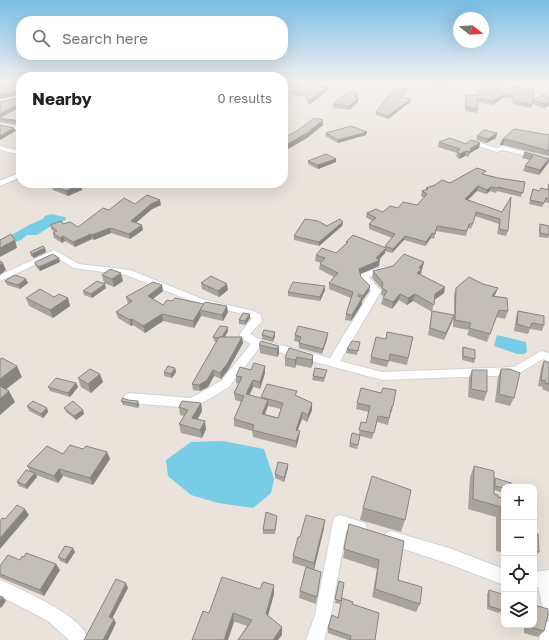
<!DOCTYPE html>
<html lang="en">
<head>
<meta charset="utf-8">
<style>
	body { margin:0; font-family:"Golos Text",sans-serif; background:#f2f2f2; color:#222 }
	.controls { position:absolute; right:12px; bottom:12px; display:grid; overflow:hidden; border-radius:8px; box-shadow:0 4px 16px #0002 }
	.controls button { width:36px; height:36px; display:grid; place-items:center; padding:0; border:0; border-bottom:1px solid #e0e0e0; background:#fff; color:#222; font:20px sans-serif }
	.compass { position:absolute; left:453px; top:12px; width:36px; height:36px; border-radius:50%; background:#fff; box-shadow:0 4px 16px #0002; rotate:107deg }
	.list { margin:0; padding:0; list-style:none }
	h2 { display:flex; justify-content:space-between; align-items:center; height:52px; margin:0; padding:0 16px; font-size:17px }
	h2 small { font-size:13px; font-weight:400; color:#767676 }
	.icon { flex:none; width:22px; height:22px; fill:none; stroke:currentColor; stroke-width:2; stroke-linecap:round; stroke-linejoin:round }
	.map { position:relative; flex:none; width:549px; height:640px; overflow:hidden }
	.search { position:absolute; background:#fff; box-shadow:0 4px 16px #0002; left:16px; top:16px; width:272px; height:44px; display:flex; align-items:center; gap:10px; box-sizing:border-box; padding:0 14px; border-radius:16px; color:#767676; font-size:15px }
	.panel { position:absolute; background:#fff; box-shadow:0 4px 16px #0002; left:16px; top:72px; width:272px; height:116px; border-radius:16px }
	.map>svg:first-child { display:block }
	.water { fill:#76cde5 }
	.lines { fill:none; stroke-linecap:round; stroke-linejoin:round }
	.minor-casing { stroke:#ced2dd; stroke-width:2 }
	.minor { fill:#fff; fill-rule:evenodd }
	.wall { fill:#a8a39d; fill-rule:evenodd }
	.shaded-wall { fill:#888580 }
	.building { fill:#c3beb7; stroke:#888580 }
</style>
</head>
<body>
<div class="map">
<svg width="549" height="640" viewBox="0 0 549 640">
	<rect width="100%" height="100%" fill="#eae3dc"/>
	<!-- water -->
	<g class="water">
		<path d="M51,214L65,217L66,219L60,224L51,226L37,235H27L21,240L10,244L8,237L29,225L43,219L45,216Z"/>
		<path d="M497,335L526,342L527,352L524,354H517L494,346Z"/>
		<path d="M223,441L264,449L274,479L271,493L253,508L218,503L191,495L168,476L166,460L191,442Z"/>
	</g>
	<g class="lines">
		<defs>
			<g id="minor">
				<path d="M21,95V99L0,104V100Z"/>
				<path d="M0,123L21,127V131L0,127Z"/>
				<path d="M470,140L497,148L503,146L549,158V162L503,150L497,152L468,143L467,142Z"/>
				<path d="M0,146L21,151V155L0,150Z"/>
				<path d="M21,172V177L0,186V181Z"/>
				<path d="M54,250L79,264L130,270L205,300L254,311L261,315L262,321L250,334L261,340L330,358L371,291L361,282L359,276L361,274L384,266L388,269L387,271L369,277L381,291L340,361L382,372L514,367L541,351L549,353V361L543,359L516,375L382,380L260,347L229,387L197,406L193,408L129,403L125,401L123,398L125,395L129,393L191,398L221,381L251,344L241,338L240,334L252,318L248,315L199,304L126,275L74,268L54,256L0,281V275Z"/>
				<path d="M340,515L365,523L367,528L365,533L360,535L346,531L331,615L324,640H306L315,615L333,522L335,517Z"/>
				<path d="M391,531L449,548L504,569V585L449,564L386,543L384,538L386,533Z"/>
				<path d="M549,570V611L543,609L538,587L534,588V572Z"/>
				<path d="M0,580C17,587 91,620 87,640H69L48,621L0,596Z"/>
				<path d="M549,621V640H539L543,623Z"/>
			</g>
		</defs>
		<!-- minor casing -->
		<use href="#minor" class="minor-casing"/>
		<!-- minor -->
		<use href="#minor" class="minor"/>
	</g>
	<!-- wall -->
	<g class="wall">
		<path d="M283,83L316,85L328,86V90L309,105L305,97L291,95V92L294,88L283,87Z"/>
		<path d="M406,83H448L447,87L443,86V88L405,84Z"/>
		<path d="M482,83H521L516,88L533,100L549,97V105L544,108L532,104L531,108L513,104L512,98H503L492,105L477,102L478,109L477,113L465,111V98L466,95L476,96Z"/>
		<path d="M407,91L402,97L411,99L410,102L388,119L376,115V112Z"/>
		<path d="M358,102L349,110L333,108V104Z"/>
		<path d="M0,118L21,121V125L0,122Z"/>
		<path d="M323,125L307,138L288,149L283,147V138Z"/>
		<path d="M514,129L549,135V156L503,145H500L502,140Z"/>
		<path d="M326,133L366,135L338,143L325,136Z"/>
		<path d="M497,133L496,138L486,143L476,140L477,136Z"/>
		<path d="M439,142L466,144L480,143L479,148L470,153L468,157L465,156L459,159L456,156L457,153L438,147Z"/>
		<path d="M524,154L549,159L548,163L539,175L523,171L525,166L530,160L522,158Z"/>
		<path d="M336,159V162L318,169L308,164V161Z"/>
		<path d="M485,175L498,178L525,182L521,197L497,191L496,193L490,191L486,194L477,191L467,200L502,212L508,231L506,236L497,234L499,224L475,216L473,224L471,229L468,228L466,236L436,231L434,239L431,238L425,246L404,240L392,253L385,251V253L379,260V266L360,274L361,277L370,286L369,291L362,301V304L351,321L345,320L346,314L351,298L329,289V283L334,277L319,269L320,264L321,263L315,261L316,255L336,253L346,244V242L385,247V246L392,238L369,229V224L372,221L366,217L367,213L382,212L417,205L424,198L421,196L422,191L426,190V188Z"/>
		<path d="M549,183V203L545,202L542,207L529,204L533,189L539,191L547,190Z"/>
		<path d="M51,185L82,190L68,196L53,190Z"/>
		<path d="M135,204L161,205L152,209L136,223L143,230L130,239L111,233L94,240L92,239L75,247L65,241L62,243L54,238L53,233L54,232L52,230L50,225L63,224L78,227L109,210Z"/>
		<path d="M343,222L342,226L319,246L294,240V236L327,226Z"/>
		<path d="M540,224L549,226V236L548,238L539,237V228Z"/>
		<path d="M45,248L46,252L34,258L31,256L30,252Z"/>
		<path d="M60,262L40,271L37,268L35,264Z"/>
		<path d="M424,262L421,275L445,287L444,293L434,300L432,312L413,301L407,305L399,300L392,309L381,304L383,298L384,296L381,295L382,289L372,278L373,271Z"/>
		<path d="M102,275L123,281L114,287L104,283Z"/>
		<path d="M26,279L28,283L20,289L7,285L5,281Z"/>
		<path d="M201,283L228,290L219,297L202,289Z"/>
		<path d="M483,284L498,288L494,296L508,311L505,319L496,317L487,342L467,335L469,330L453,327V317L444,340L428,335L432,311L454,315V295L456,288Z"/>
		<path d="M325,286V290L320,301L288,296V292Z"/>
		<path d="M106,288L92,298L84,295L83,291Z"/>
		<path d="M163,291L153,299L163,305L228,312L223,321L201,316L194,328L163,321L145,333L133,325L131,326L118,318L116,312L128,304L126,297Z"/>
		<path d="M54,297L68,298L70,306L53,318L29,306L26,298Z"/>
		<path d="M518,311L544,325L542,331L530,329L528,334L514,331L516,317Z"/>
		<path d="M250,318L245,325L239,324V320Z"/>
		<path d="M228,331L225,337H242L243,343L228,370L221,379L214,376L208,387L200,391L193,390L192,384L217,342L214,341L213,337Z"/>
		<path d="M275,332V336L273,342L262,339V335Z"/>
		<path d="M295,335L327,339L322,354L299,348V342L294,341Z"/>
		<path d="M413,337L407,365L389,361L387,367L370,363L371,357L386,339Z"/>
		<path d="M360,342L357,355L346,353L347,349Z"/>
		<path d="M259,345L279,346V354L277,357L260,353Z"/>
		<path d="M463,347L475,359L474,363L462,360V351Z"/>
		<path d="M313,355V363L311,368L296,365L295,368L285,366V358Z"/>
		<path d="M544,361L549,363V392L542,389L543,387L538,386L541,368Z"/>
		<path d="M265,366V373L260,389L253,387L249,395L261,398L297,396L312,403V410L307,422L302,419L298,430L299,437L296,448L253,437L252,431L234,426V419L241,402L235,400L234,393L239,384L236,383V376L251,370ZM268,406L281,409L278,418L265,414Z"/>
		<path d="M175,368L176,372L172,378L164,376V372Z"/>
		<path d="M501,369L514,398L510,406L495,402L498,377Z"/>
		<path d="M472,370L487,392L484,401L468,397L469,378Z"/>
		<path d="M326,374L324,382L312,380L313,376Z"/>
		<path d="M78,378L103,382L91,393L81,387Z"/>
		<path d="M76,383L78,387L70,397L50,391L48,387Z"/>
		<path d="M121,401H138L139,405L138,408L123,405Z"/>
		<path d="M201,403L202,411L197,419L206,429L202,438L181,433L179,424L184,416L180,415L179,407Z"/>
		<path d="M357,403L393,406L392,412H391L388,425L377,422L372,439L360,436L357,449L349,447L350,443L359,434L361,422L366,423L369,412L356,409Z"/>
		<path d="M27,406L47,408L48,412L43,418L29,411Z"/>
		<path d="M64,408L84,414L76,420L66,412Z"/>
		<path d="M83,449L107,452L110,459L93,485L63,476L58,483L36,475L37,477L27,489L19,486L17,482L30,471L27,466Z"/>
		<path d="M288,464V468L284,482L275,478V474Z"/>
		<path d="M474,466L494,481L495,478L504,487V493L494,490V494L498,497L504,498V553L496,551V517L468,509L470,477Z"/>
		<path d="M363,508L405,520L401,532L360,520Z"/>
		<path d="M277,520L275,534H263V530Z"/>
		<path d="M349,524L398,580L420,604L416,612L372,597L377,569L343,558Z"/>
		<path d="M324,528L314,569L321,572L316,604L299,598L300,591L306,567L292,563L293,556L300,537Z"/>
		<path d="M534,533L539,552L534,559Z"/>
		<path d="M75,552L67,564L60,561L58,557Z"/>
		<path d="M56,564L60,570L44,596L1,578L0,577V566Z"/>
		<path d="M339,581L344,583L340,604L335,603Z"/>
		<path d="M489,590L502,610L499,613L487,609V594Z"/>
		<path d="M274,594L268,616L282,627V635L278,640H238L247,626L209,613Z"/>
		<path d="M352,604L375,640H348L328,633V628Z"/>
		<path d="M524,625H534L544,631L538,637L524,633Z"/>
	</g>
	<!-- shaded-wall -->
	<g class="shaded-wall">
		<path d="M519,83H521L513,91L514,87Z"/>
		<path d="M328,86V90L309,105L310,101Z"/>
		<path d="M20,90L21,94L0,99V95Z"/>
		<path d="M358,94V98L354,97Z"/>
		<path d="M504,94L503,98L492,105L493,101Z"/>
		<path d="M358,98V102L349,110V106Z"/>
		<path d="M411,99L410,102L388,119V116Z"/>
		<path d="M549,102V105L544,108L545,104Z"/>
		<path d="M21,103V107L0,118V114Z"/>
		<path d="M323,120V125L307,138L288,149V144Z"/>
		<path d="M14,128L16,131L0,140V136Z"/>
		<path d="M367,132L366,135L338,143V140Z"/>
		<path d="M497,133L496,138L486,143L488,139Z"/>
		<path d="M505,139L503,145H500L502,140Z"/>
		<path d="M480,143L479,148L470,153L468,157L471,148Z"/>
		<path d="M466,151L465,156L459,159L460,154Z"/>
		<path d="M336,159V162L318,169V165Z"/>
		<path d="M549,159L548,163L539,175L540,170Z"/>
		<path d="M81,185L82,190L68,196L66,191Z"/>
		<path d="M478,186L477,191L464,204L465,199Z"/>
		<path d="M491,187L490,191L486,194L487,190Z"/>
		<path d="M160,200L161,205L152,209L132,226L131,221L151,204Z"/>
		<path d="M343,222L342,226L319,246V242Z"/>
		<path d="M142,225L143,230L130,239L129,234Z"/>
		<path d="M110,228L111,233L94,240L92,235Z"/>
		<path d="M432,233L431,238L425,246L426,242Z"/>
		<path d="M91,234L92,239L75,247L73,242Z"/>
		<path d="M63,236L65,241L62,243L60,238Z"/>
		<path d="M405,236L404,240L392,253L393,249Z"/>
		<path d="M15,240L17,248L0,257V248Z"/>
		<path d="M45,248L46,252L34,258L32,254Z"/>
		<path d="M386,248L385,253L377,262L380,260L379,266L358,275L359,269L376,258Z"/>
		<path d="M59,258L60,262L40,271L39,267Z"/>
		<path d="M424,262L420,275L416,280L419,268Z"/>
		<path d="M3,263L6,270L0,275V265Z"/>
		<path d="M121,273L123,281L114,287L112,279Z"/>
		<path d="M26,279L28,283L20,289L18,285Z"/>
		<path d="M105,284L106,288L92,298L91,294Z"/>
		<path d="M227,284L228,290L219,297L218,291Z"/>
		<path d="M162,285L163,291L149,302L148,296Z"/>
		<path d="M325,286V290L320,301V297Z"/>
		<path d="M370,286L369,291L362,301V304L351,321L352,315L362,298L363,296Z"/>
		<path d="M445,287L444,293L433,301L435,294Z"/>
		<path d="M498,288L495,295L490,303L492,296Z"/>
		<path d="M400,294L399,300L392,309L393,302Z"/>
		<path d="M415,294L413,301L407,305L408,298Z"/>
		<path d="M68,298L70,306L53,318L50,310Z"/>
		<path d="M204,304L200,310L201,316L194,328L193,321Z"/>
		<path d="M227,306L228,312L223,321L222,315Z"/>
		<path d="M162,314L163,321L145,333L143,326Z"/>
		<path d="M250,314V318L245,325V321Z"/>
		<path d="M454,315L452,322L444,340L446,333Z"/>
		<path d="M132,319L133,325L131,326L130,320Z"/>
		<path d="M228,327V331L221,343V339Z"/>
		<path d="M275,332V336L273,342V338Z"/>
		<path d="M328,333L327,339L322,354L323,349Z"/>
		<path d="M242,337L243,343L228,370L221,379L220,373Z"/>
		<path d="M279,346V354L277,357V349Z"/>
		<path d="M313,355V363L311,368L312,360Z"/>
		<path d="M297,357L296,365L295,368V360Z"/>
		<path d="M17,366L22,377L0,394V379Z"/>
		<path d="M265,366V373L260,389V382Z"/>
		<path d="M175,368L176,372L172,378L171,374Z"/>
		<path d="M213,370L214,376L208,387L200,391L199,385Z"/>
		<path d="M100,374L103,382L91,393L88,384Z"/>
		<path d="M253,380V387L247,401L246,394Z"/>
		<path d="M76,383L78,387L70,397L68,393Z"/>
		<path d="M9,391L15,402L0,415V399Z"/>
		<path d="M268,400V406L262,421V414Z"/>
		<path d="M138,401L139,405L138,408L137,404Z"/>
		<path d="M201,403L202,411L194,426L192,418Z"/>
		<path d="M312,403V410L307,422L308,415Z"/>
		<path d="M47,408L48,412L43,418L41,414Z"/>
		<path d="M83,410L84,414L76,420L74,416Z"/>
		<path d="M302,412V419L295,436L296,430Z"/>
		<path d="M205,421L206,429L202,438L200,430Z"/>
		<path d="M300,431L299,437L296,448V441Z"/>
		<path d="M107,452L110,459L93,485L90,478Z"/>
		<path d="M288,464V468L284,482V478Z"/>
		<path d="M59,469L63,476L58,483L54,476Z"/>
		<path d="M35,473L37,477L27,489L25,485Z"/>
		<path d="M25,509L29,515L0,549V538Z"/>
		<path d="M325,520L324,528L314,570V563Z"/>
		<path d="M73,548L75,552L67,564L65,560Z"/>
		<path d="M56,564L60,570L44,596L40,590Z"/>
		<path d="M126,583L128,588L111,621L109,617Z"/>
		<path d="M274,585V594L266,622V614Z"/>
		<path d="M3,597L6,601L1,608L0,607V601Z"/>
		<path d="M233,613L234,622L228,640H224Z"/>
		<path d="M114,619L116,623L108,640H103Z"/>
		<path d="M282,627V635L278,640H273Z"/>
	</g>
	<!-- building -->
	<g class="building">
		<path d="M0,83H21V91L20,90L0,95Z"/>
		<path d="M283,83H315L313,84L328,86L310,101L305,94L291,92L297,85Z"/>
		<path d="M417,83H448V84H443V85Z"/>
		<path d="M482,83H519L514,87L534,90L533,100L543,95L549,97V102L545,104L532,100V105L514,100L513,95L504,94L493,101L477,98L478,109L466,107V95L476,96Z"/>
		<path d="M398,88L408,89L400,97L411,99L388,116L376,112L391,93Z"/>
		<path d="M348,92L358,94L354,97L358,98L349,106L333,104Z"/>
		<path d="M21,95V103L0,114V102L20,97Z"/>
		<path d="M0,118L21,121V123L20,122L0,119Z"/>
		<path d="M314,118L323,120L307,133L288,144L283,142V138L297,131Z"/>
		<path d="M0,125L14,128L0,136Z"/>
		<path d="M351,126L367,132L338,140L326,133Z"/>
		<path d="M514,129L549,135V151L505,139L502,140Z"/>
		<path d="M484,130L497,133L488,139L477,136Z"/>
		<path d="M450,138L466,144L471,140L480,143L471,148L470,152L466,151L460,154L457,151L460,149L439,142Z"/>
		<path d="M525,152L549,159L540,170L525,166L533,156L524,154Z"/>
		<path d="M326,154L336,159L318,165L308,161Z"/>
		<path d="M477,168L486,171L482,174L498,178L525,182L523,193L498,187L497,188L491,187L487,190L478,186L465,199L502,212L511,197L508,231L499,229L500,219L476,212L474,220L472,224H469L467,231L437,226L435,234L432,233L426,242L405,236L393,249L385,246L395,234L369,224L376,218L367,213L376,209L382,212L384,211L390,206L398,208L403,202L417,205L427,194L422,191L428,189L426,188L435,185L442,180L450,183Z"/>
		<path d="M55,183H78L81,185L66,191L51,185Z"/>
		<path d="M549,184V198H546L544,203L530,200L533,189L539,191L541,188L548,190Z"/>
		<path d="M147,195L160,200L151,204L131,221L142,225L129,234L110,228L92,235L91,234L73,242L63,236L60,238L53,233L57,231L50,225L61,221L63,224L70,222L78,227L103,208L109,210L124,198L135,204Z"/>
		<path d="M305,219L318,221L327,226L340,219L343,222L319,242L294,236Z"/>
		<path d="M540,224L549,226V235L540,233Z"/>
		<path d="M11,234L15,240L0,248V240Z"/>
		<path d="M353,235L386,248L376,258L380,260L359,269L361,277L370,286L363,296L359,294L358,296L362,298L352,315L346,314L353,292L329,283L338,273L320,264L325,258L316,255L322,248L336,253L348,242H346Z"/>
		<path d="M43,246L45,248L32,254L30,252Z"/>
		<path d="M53,254L59,258L39,267L35,264V262Z"/>
		<path d="M404,254L424,262L419,268L422,269L417,273L445,287L435,294L434,305L415,294L408,298L400,294L393,302L383,298L387,291L382,288L383,283L373,271L393,266Z"/>
		<path d="M0,261L3,263L0,265Z"/>
		<path d="M110,269L121,273L112,279L102,275Z"/>
		<path d="M15,275L26,279L18,285L5,281Z"/>
		<path d="M211,276L227,284L218,291L201,283Z"/>
		<path d="M469,277L483,284L498,288L492,296L507,298L508,311L499,310L490,334L469,328L471,323L455,320L456,288Z"/>
		<path d="M97,281L105,284L91,294L83,291Z"/>
		<path d="M153,282L162,285L148,296L163,305L167,300L172,301L175,298L204,304L193,321L162,314L143,326L132,319L130,320L116,312L132,301L126,297Z"/>
		<path d="M293,282L325,286L320,297L288,292Z"/>
		<path d="M40,289L54,297L59,294L68,298L50,310L26,298Z"/>
		<path d="M205,302L227,306L222,315L200,310Z"/>
		<path d="M432,311L454,315L446,333L430,328Z"/>
		<path d="M518,311L544,316V325L532,323L530,328L517,324Z"/>
		<path d="M243,313L250,314L245,321L239,320Z"/>
		<path d="M220,326L228,327L222,337H219V338L213,337Z"/>
		<path d="M298,326L328,333L323,349L299,343L301,337L295,335Z"/>
		<path d="M264,330L275,332L273,338L262,335Z"/>
		<path d="M387,332L413,337L408,358L390,354L389,361L371,357L376,337L386,339Z"/>
		<path d="M219,337H242L227,364L220,373L213,370L207,380L199,385L192,384Z"/>
		<path d="M261,341L279,346L277,349L259,345Z"/>
		<path d="M352,341L360,342L358,351L347,349Z"/>
		<path d="M463,347L475,350V359L463,356Z"/>
		<path d="M289,348L313,355L312,360L297,357L295,360L285,358Z"/>
		<path d="M2,358L17,366L0,379V359Z"/>
		<path d="M544,361L549,363V384L545,383L546,381L541,380Z"/>
		<path d="M254,363L265,366L260,382L253,380L246,394L268,400L262,414L278,418L283,403L261,397L267,384L297,391L295,395L312,403L308,415L302,412L296,430L300,431L296,441L252,430L254,425L234,419L244,396L234,393L242,377L236,376L240,367L251,370Z"/>
		<path d="M168,366L175,368L171,374L164,372Z"/>
		<path d="M315,368L327,370L324,378L313,376Z"/>
		<path d="M90,369L100,374L88,384L78,378Z"/>
		<path d="M501,369H510L520,373L514,398L499,394Z"/>
		<path d="M472,370H487V392L471,389Z"/>
		<path d="M56,378L76,383L68,393L48,387Z"/>
		<path d="M0,386L9,391L0,399Z"/>
		<path d="M361,388L381,393L383,388L396,390L393,406H392L389,418L378,416L374,433L359,430L361,422L366,423L370,406L357,403Z"/>
		<path d="M123,398L128,400L138,401L137,404L121,401Z"/>
		<path d="M33,401L47,408L41,414L27,406Z"/>
		<path d="M73,401L83,410L74,416L64,408Z"/>
		<path d="M182,401L201,403L192,418L205,421L200,430L179,424L188,410L179,407Z"/>
		<path d="M352,433L360,435L358,445L350,443Z"/>
		<path d="M70,445L83,449L86,446L107,452L90,478L59,469L54,476L27,466L47,446L63,454Z"/>
		<path d="M278,462L288,464L284,478L275,474Z"/>
		<path d="M474,466L494,471V494L498,495V497L504,498V542L502,541L501,507L473,499Z"/>
		<path d="M26,470L35,473L25,485L17,482Z"/>
		<path d="M372,476L411,490L405,520L363,508Z"/>
		<path d="M495,478L511,483V487H504V488L495,486Z"/>
		<path d="M17,505L25,509L0,538V521L2,518L5,519Z"/>
		<path d="M266,512L277,516L275,530H263Z"/>
		<path d="M306,515L325,520L314,563L293,556L298,537H300Z"/>
		<path d="M349,524L404,541L398,580L422,587L420,604L375,589L379,560L344,549Z"/>
		<path d="M534,533L538,534L539,552L534,550Z"/>
		<path d="M65,546L73,548L65,560L58,557Z"/>
		<path d="M26,553L56,564L40,590L0,574V566L8,555L20,560L22,556L24,557Z"/>
		<path d="M306,567L321,572L317,597L300,591Z"/>
		<path d="M222,577L260,589L263,582L274,585L266,614L282,627L273,640H238L252,620L233,613L224,640H192L203,611L209,613Z"/>
		<path d="M116,579L126,583L109,617L114,619L103,640H84Z"/>
		<path d="M339,581L344,583L341,601L335,599Z"/>
		<path d="M489,590L502,594V610L489,606Z"/>
		<path d="M0,596L3,597L0,601Z"/>
		<path d="M342,598L353,602L352,604L379,613L375,640H350L351,636L328,628L332,615L338,618Z"/>
		<path d="M534,605L548,609V615L544,631L530,627V625H534Z"/>
	</g>
	<!-- sky -->
	<linearGradient id="sky" x2="0" y2="1"><stop stop-color="#7abee7"/><stop offset="0.48" stop-color="#f6f2ef"/><stop offset="1" stop-color="#f6f2ef" stop-opacity="0"/></linearGradient>
	<rect width="549" height="172" fill="url(#sky)"/>
</svg>
<div class="controls">
<button>+</button>
<button>−</button>
<button><svg class="icon" aria-label="locate" viewBox="0 0 24 24"><circle cx="12" cy="12" r="6"/><path d="M12 2v4M12 18v4M2 12h4M18 12h4"/></svg></button>
<button><svg class="icon" aria-label="layers" viewBox="0 0 24 24"><path d="M12 4l9 5-9 5-9-5zM3 14l9 5 9-5"/></svg></button>
</div>
<svg class="compass" viewBox="-18 -18 36 36"><path d="M0-13l5 13h-10z" fill="#e53935"/><path d="M0 13l5-13h-10z" fill="#767676"/></svg>
<div class="search"><svg class="icon" aria-label="search" viewBox="0 0 24 24"><circle cx="10" cy="10" r="6"/><path d="M15 15l6 6"/></svg>Search here</div>
<section class="panel">
<h2>Nearby<small>0 results</small></h2>
<ul class="list">
</ul>
</section>
</div>
</body>
</html>
